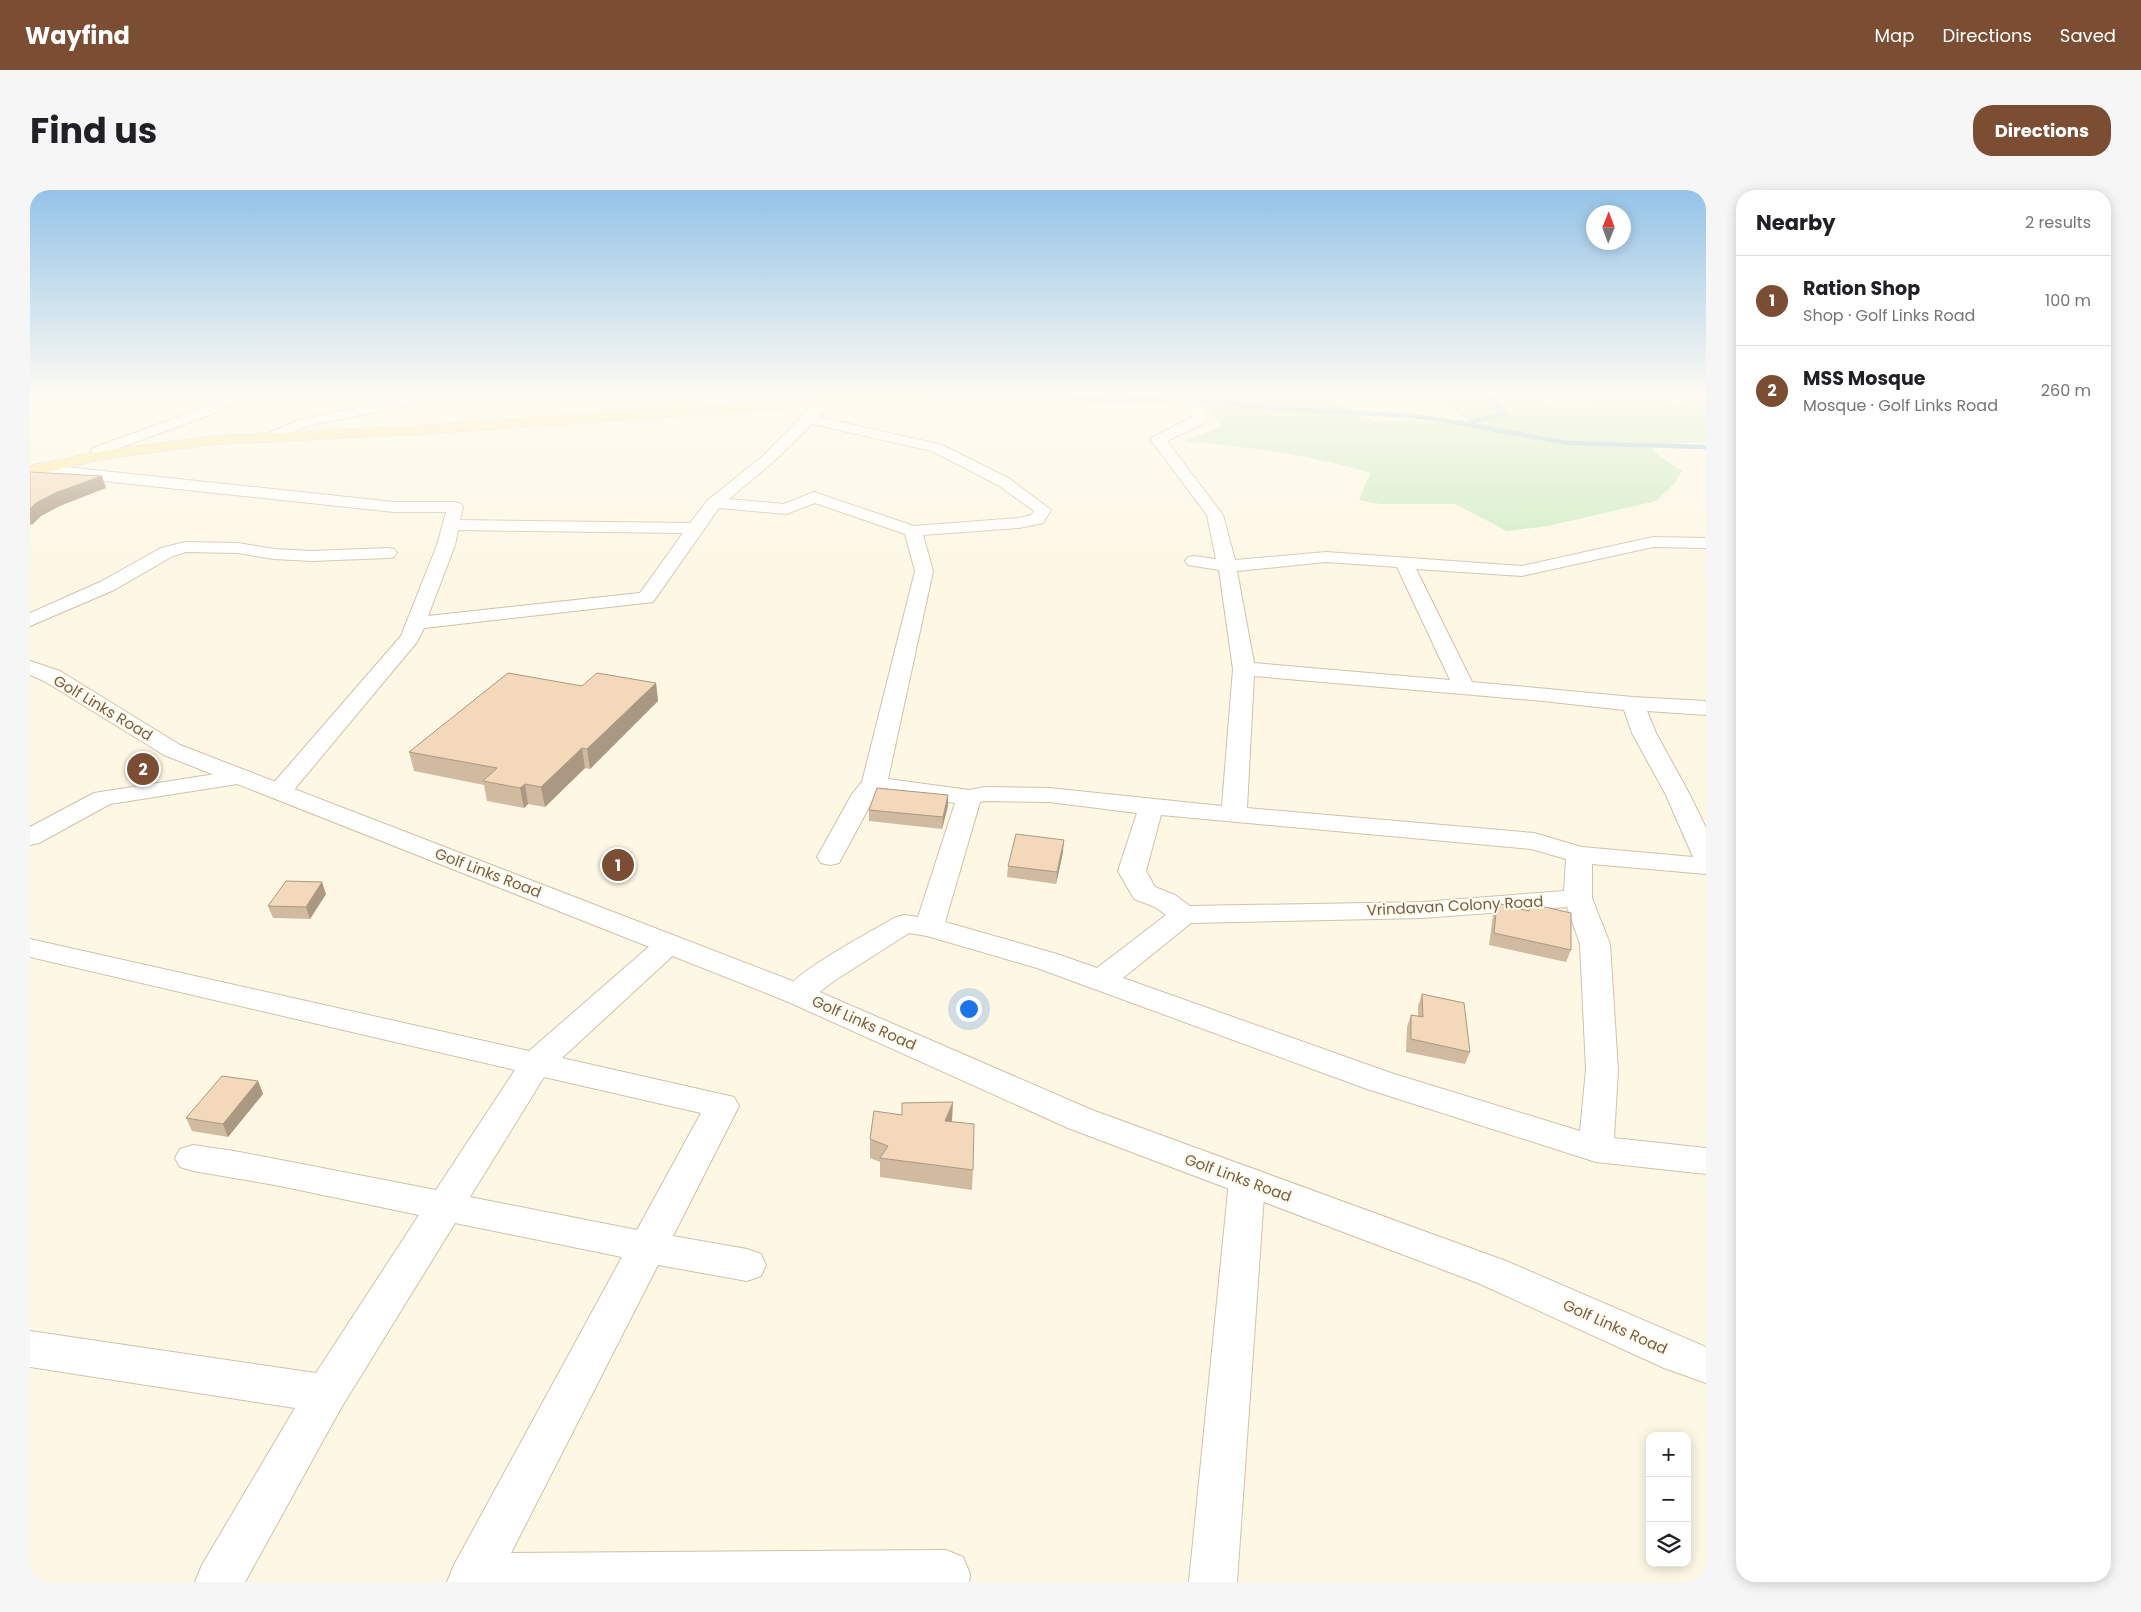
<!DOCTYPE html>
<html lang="en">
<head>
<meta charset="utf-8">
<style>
	body { margin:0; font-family:Poppins,sans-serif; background:#f6f6f6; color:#202124 }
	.controls { position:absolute; right:15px; bottom:15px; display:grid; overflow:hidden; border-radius:10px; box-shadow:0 2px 12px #0003 }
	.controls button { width:45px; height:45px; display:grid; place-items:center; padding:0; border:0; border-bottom:1px solid #e0e0e0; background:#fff; color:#202124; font:25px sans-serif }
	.compass { position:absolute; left:1556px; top:15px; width:45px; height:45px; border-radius:50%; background:#fff; box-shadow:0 2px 12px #0003; rotate:1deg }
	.you { position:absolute; left:938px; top:818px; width:18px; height:18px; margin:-12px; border:4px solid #fff; border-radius:50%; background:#1a73e8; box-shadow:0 0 0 8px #1a73e833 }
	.badge { display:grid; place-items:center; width:32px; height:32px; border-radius:50%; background:#7b4d33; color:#fff; font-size:16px; font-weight:700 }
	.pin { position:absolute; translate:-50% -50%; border:2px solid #fff; box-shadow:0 1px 5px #0006 }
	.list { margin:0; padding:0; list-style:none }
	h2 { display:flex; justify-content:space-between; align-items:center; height:65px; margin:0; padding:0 20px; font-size:21px }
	h2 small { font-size:16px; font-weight:400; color:#757577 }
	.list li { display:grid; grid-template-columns:32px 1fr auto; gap:15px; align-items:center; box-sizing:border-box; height:90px; padding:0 20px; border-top:1px solid #e0e0e0 }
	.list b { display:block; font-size:19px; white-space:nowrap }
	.list p { margin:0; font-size:16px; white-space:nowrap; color:#757577 }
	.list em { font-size:16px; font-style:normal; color:#757577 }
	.icon { flex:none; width:28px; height:28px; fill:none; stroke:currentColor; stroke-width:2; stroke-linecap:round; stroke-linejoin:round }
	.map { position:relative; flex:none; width:1676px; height:1392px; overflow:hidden; border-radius:20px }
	header { display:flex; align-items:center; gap:30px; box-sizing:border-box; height:70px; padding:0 25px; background:#7b4d33; color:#fff }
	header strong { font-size:24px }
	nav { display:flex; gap:28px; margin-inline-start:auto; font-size:18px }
	.intro { display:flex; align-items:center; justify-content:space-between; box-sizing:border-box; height:120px; padding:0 30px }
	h1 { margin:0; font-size:35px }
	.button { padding:12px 22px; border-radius:20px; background:#7b4d33; color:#fff; font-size:18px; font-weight:700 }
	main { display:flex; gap:30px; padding:0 30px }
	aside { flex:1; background:#fff; border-radius:20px; box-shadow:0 2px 12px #0003 }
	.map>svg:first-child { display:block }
	.green { fill:#ccebc1 }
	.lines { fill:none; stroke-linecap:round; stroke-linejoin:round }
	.stream { stroke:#9dc7d9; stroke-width:4.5 }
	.minor-casing { stroke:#d0c2ac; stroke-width:2 }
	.secondary-casing { stroke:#d2c1a6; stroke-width:2 }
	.primary-casing { stroke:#ded9d3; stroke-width:2 }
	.path { stroke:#d8bd9d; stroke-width:2; stroke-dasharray:0.5 2; stroke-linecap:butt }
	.minor { fill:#fff; fill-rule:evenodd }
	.secondary { fill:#fff; fill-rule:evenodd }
	.primary { fill:#fde79a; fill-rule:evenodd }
	.wall { fill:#d1bba0 }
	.shaded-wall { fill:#aa9882 }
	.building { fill:#f3d9ba; stroke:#aa9882 }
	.labels { text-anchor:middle; stroke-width:4; stroke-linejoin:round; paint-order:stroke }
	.street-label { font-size:15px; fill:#765f48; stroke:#fffaea }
</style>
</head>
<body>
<header>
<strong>Wayfind</strong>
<nav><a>Map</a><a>Directions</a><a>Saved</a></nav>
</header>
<div class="intro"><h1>Find us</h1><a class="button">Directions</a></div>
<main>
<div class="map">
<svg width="1676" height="1392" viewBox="0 0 1676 1392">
	<rect width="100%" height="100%" fill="#fdf7e3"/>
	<!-- green -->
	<path class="green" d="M1169,205H1288L1346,232L1384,230L1453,238L1424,221L1405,205H1498L1525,218L1566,217L1548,205H1600L1605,207L1646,214L1676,206V252L1619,255L1628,265L1652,281L1643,295L1626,311L1518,336L1477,341L1425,314H1350L1329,310L1334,297L1341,283C1281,265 1219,257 1156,251L1192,236Z"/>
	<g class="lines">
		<!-- stream -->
		<g class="stream">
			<path d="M1003,205L1074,210L1147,209"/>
			<path d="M1158,209L1240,218L1382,226L1437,234L1474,223L1458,205"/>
			<path d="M1439,235L1538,253L1676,257"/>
		</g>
		<defs>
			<g id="minor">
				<path d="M391,205H415L408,209L277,236L239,252L234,251L232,248L234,245L268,230Z"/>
				<path d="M656,205H676L674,208L667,209V216L670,220L668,223H658L653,216Z"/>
				<path d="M1132,205L1166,206L1178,229L1176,232L1137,251L1193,325L1205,370L1296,362L1492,376L1623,347L1676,348V358L1623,357L1492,386L1386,379L1442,492L1603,507L1676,511V525L1617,521L1626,543L1660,605L1676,638V684L1562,674V708L1580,754L1588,880L1584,948L1676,958V984L1566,972L1337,899L1007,778L897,746L879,743L804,791L778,811L767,814L756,811L752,804C767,780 837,744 864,728L874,725L888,727L925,613L850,603L844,608L809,673L800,675L791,673L787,667L822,604L832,592L885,381L875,344L785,313L756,324L689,318L623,412L394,438L387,452L258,607L249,609L240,607L237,602L240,597L371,446L407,355L416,322H364L7,284L0,280L2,276L7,274L364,312H425L431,314L433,317L430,330L660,333L678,310L733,266L784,214H796L798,217L789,227L912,255L980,289L1021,320L1013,333L989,338L893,345L903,381L858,589L939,600L955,597L1019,598L1192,616L1203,479L1189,380L1158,375L1155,371L1158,367L1164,366L1186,369L1177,325L1121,250L1123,247L1163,227L1156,212L1133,208ZM782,234L902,261L968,295L1004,321L1001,325L989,328L884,336L784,302L754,314L699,309L743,272ZM428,340L653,343L610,403L398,426L425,355ZM1296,372L1367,377L1420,490L1224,473L1207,381ZM1224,486L1513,511L1594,520L1602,543L1636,605L1663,667L1552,657L1504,643L1217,618ZM955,611L1019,612L1107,623L1088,681L1104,709L1125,717L1136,725L1067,778L1027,764L915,732L950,612ZM1131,625L1501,659L1536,669L1534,701L1393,712L1160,716L1145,705L1125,697L1116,681ZM1537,717L1550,754L1556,880L1550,941L1361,883L1093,788L1161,733L1393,728Z"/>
				<path d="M155,352L208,353L244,359L282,361L358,358L364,359L367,363L364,367L358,368L282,371L244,369L208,363L156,362L143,366L84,400L0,436V423L70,392L131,358Z"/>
				<path d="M211,580L220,582L223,587L220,592L80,614L9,653L0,655V637L64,603Z"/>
				<path d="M639,745L649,748L654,754L649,760L532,868L704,907L709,916L643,1046L717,1059L731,1064L736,1075L731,1086L717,1091L628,1075L481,1363L916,1360L933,1367L940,1384L939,1392H417L424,1375L592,1067L425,1033L311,1218L215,1392H165L172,1375L265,1218L0,1177V1141L286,1183L389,1025L245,995L163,981L150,977L145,968L150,959L163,955L204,961L406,1000L485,880L0,767V749L499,861L629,748ZM514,887L671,923L607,1040L440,1007Z"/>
				<path d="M1217,977L1230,981L1235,991L1207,1392H1159L1199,991L1204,981Z"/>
			</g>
			<g id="secondary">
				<path d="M200,205H217L215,208L180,225L73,264H63L61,261L63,258L170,219Z"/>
				<path d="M0,471L30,481L150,555L778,797L1062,920L1476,1071L1676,1157V1193L1634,1178L1448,1093L1038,938L756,811L134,565L14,491L0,485Z"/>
			</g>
			<path id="primary" d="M838,205H897L890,209L389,244L186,254L78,268L0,286V276L78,260L186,246L389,236Z"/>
		</defs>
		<!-- minor casing -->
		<use href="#minor" class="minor-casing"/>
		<!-- secondary casing -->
		<use href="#secondary" class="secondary-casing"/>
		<!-- primary casing -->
		<use href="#primary" class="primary-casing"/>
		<!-- path -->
		<path class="path" d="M565,209L576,205"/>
		<!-- minor -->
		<use href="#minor" class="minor"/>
		<!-- secondary -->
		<use href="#secondary" class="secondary"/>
		<!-- primary -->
		<use href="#primary" class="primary"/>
	</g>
	<!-- wall -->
	<g class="wall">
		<path d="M626,493L628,511L560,579L555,578L515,617L498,614L494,618L457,611L454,595L384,581L379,562L552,496Z"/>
		<path d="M918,605V616L912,639L839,631V620Z"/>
		<path d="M1033,662L1026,694L977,687L978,676Z"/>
		<path d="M296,704L280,729L243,728L238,716Z"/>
		<path d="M1467,713L1541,760L1536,772L1459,755L1463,725Z"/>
		<path d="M1392,804L1440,862L1435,874L1376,862L1377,837L1381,825L1388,826V816Z"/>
		<path d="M228,891L233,904L198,947L162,941L156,928Z"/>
		<path d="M840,949L943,980L942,1000L850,987V972L840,968Z"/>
	</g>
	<!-- shaded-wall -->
	<g class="shaded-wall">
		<path d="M72,286L76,298L30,316L11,326L3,334L0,335V319L6,313L25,303Z"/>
		<path d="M626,493L628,511L560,579L557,559Z"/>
		<path d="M552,558L555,578L515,617L511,597Z"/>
		<path d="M495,594L498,614L494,618L490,598Z"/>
		<path d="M918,605V616L912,639L913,627Z"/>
		<path d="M1034,650L1033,662L1026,694L1027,682Z"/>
		<path d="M292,692L296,704L280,729L276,717Z"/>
		<path d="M228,891L233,904L198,947L193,934Z"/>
		<path d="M923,912L922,931L914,950L915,931Z"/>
	</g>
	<!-- building -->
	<g class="building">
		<path d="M0,282L72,286L25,303L6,313L0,319Z"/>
		<path d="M478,483L552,496L567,483L626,493L557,559L552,558L511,597L495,594L490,598L453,591L467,578L379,562Z"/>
		<path d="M847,598L918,605L913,627L839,620Z"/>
		<path d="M986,644L1034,650L1027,682L978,676Z"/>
		<path d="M256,691L292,692L276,717L238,716Z"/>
		<path d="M1467,713L1499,721L1502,714L1541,723V760L1464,743Z"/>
		<path d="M1392,804L1434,813L1440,862L1381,849V825L1393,827Z"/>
		<path d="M192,886L228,891L193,934L156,928Z"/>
		<path d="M923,912L915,931L944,934L943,980L850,968L858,956L840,949L844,921L872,925V913Z"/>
	</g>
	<!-- sky -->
	<linearGradient id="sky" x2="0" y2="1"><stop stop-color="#94c3e8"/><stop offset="0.51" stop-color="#fefbf2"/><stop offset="1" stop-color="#fefbf2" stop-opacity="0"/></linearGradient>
	<rect width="1676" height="400" fill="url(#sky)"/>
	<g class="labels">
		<!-- street labels -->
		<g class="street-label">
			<text transform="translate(73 518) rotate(31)" y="5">Golf Links Road</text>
			<text transform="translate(458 683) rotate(21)" y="5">Golf Links Road</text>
			<text transform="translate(1425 716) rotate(-3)" y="5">Vrindavan Colony Road</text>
			<text transform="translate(834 833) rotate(24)" y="5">Golf Links Road</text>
			<text transform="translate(1208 988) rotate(20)" y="5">Golf Links Road</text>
			<text transform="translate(1585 1137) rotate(24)" y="5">Golf Links Road</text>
		</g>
	</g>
</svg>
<div class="controls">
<button>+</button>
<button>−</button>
<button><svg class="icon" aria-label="layers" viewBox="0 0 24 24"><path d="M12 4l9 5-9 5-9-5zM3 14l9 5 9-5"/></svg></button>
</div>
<svg class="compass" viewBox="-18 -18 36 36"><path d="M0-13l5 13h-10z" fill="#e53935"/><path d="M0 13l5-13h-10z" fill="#757577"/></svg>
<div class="you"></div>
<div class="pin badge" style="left:588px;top:675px">1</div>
<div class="pin badge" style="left:113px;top:579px">2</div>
</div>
<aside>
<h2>Nearby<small>2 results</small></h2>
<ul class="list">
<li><span class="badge">1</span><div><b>Ration Shop</b><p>Shop · Golf Links Road</p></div><em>100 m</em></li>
<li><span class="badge">2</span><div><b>MSS Mosque</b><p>Mosque · Golf Links Road</p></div><em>260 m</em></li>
</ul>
</aside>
</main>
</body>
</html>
